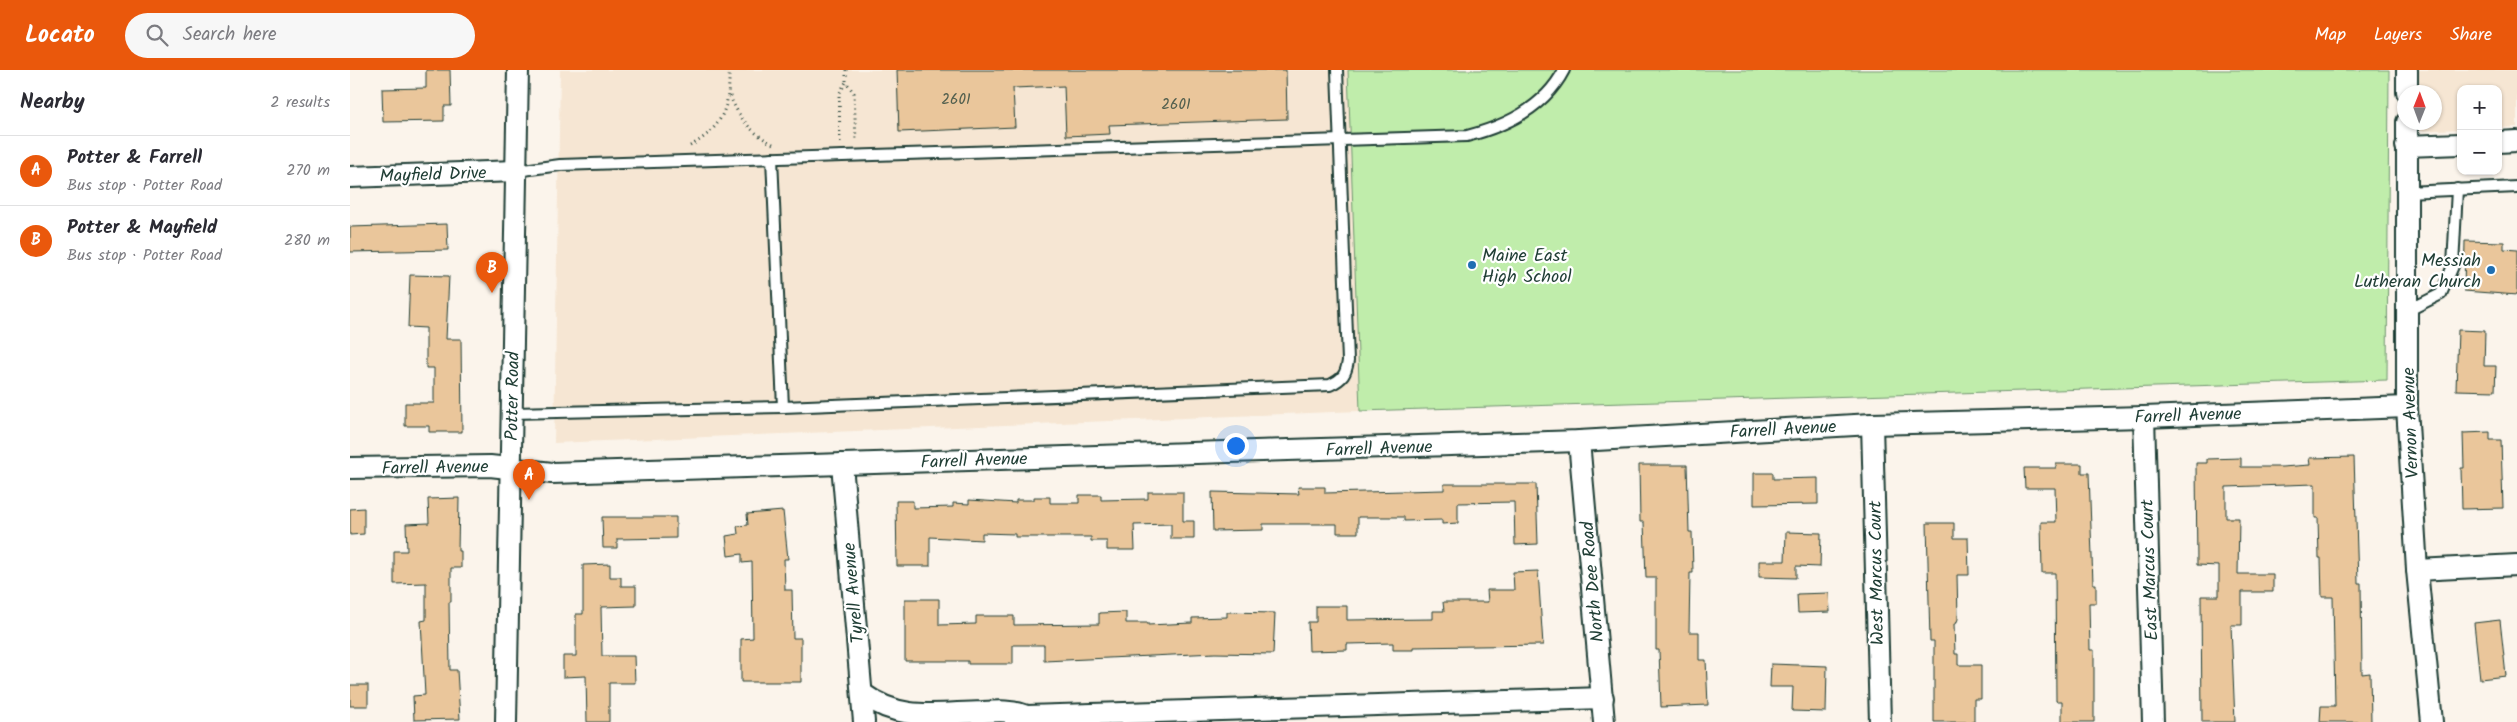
<!DOCTYPE html>
<html lang="en">
<head>
<meta charset="utf-8">
<style>
	body { margin:0; font-family:Kalam,sans-serif; background:#f7f7f7; color:#2b2b33 }
	.controls { position:absolute; right:15px; top:15px; display:grid; overflow:hidden; border-radius:10px; box-shadow:0 1px 4px #0004 }
	.controls button { width:45px; height:45px; display:grid; place-items:center; padding:0; border:0; border-bottom:1px solid #e1e1e2; background:#fff; color:#2b2b33; font:25px sans-serif }
	.compass { position:absolute; left:2047px; top:15px; width:45px; height:45px; border-radius:50%; background:#fff; box-shadow:0 1px 4px #0004; rotate:1deg }
	.you { position:absolute; left:885px; top:375px; width:18px; height:18px; margin:-12px; border:4px solid #fff; border-radius:50%; background:#1a73e8; box-shadow:0 0 0 8px #1a73e833 }
	.badge { display:grid; place-items:center; width:32px; height:32px; border-radius:50%; background:#ea580c; color:#fff; font-size:16px; font-weight:700 }
	.pin { position:absolute; translate:-50% -41px; filter:drop-shadow(0 1px 2px #0008) }
	.pin::after { content:''; position:absolute; top:26px; width:18px; height:15px; background:inherit; clip-path:polygon(0 0,100% 0,50% 100%) }
	.list { margin:0; padding:0; list-style:none }
	h2 { display:flex; justify-content:space-between; align-items:center; height:65px; margin:0; padding:0 20px; font-size:21px }
	h2 small { font-size:16px; font-weight:400; color:#7c7c81 }
	.list li { display:grid; grid-template-columns:32px 1fr auto; gap:15px; align-items:center; box-sizing:border-box; height:70px; padding:0 20px; border-top:1px solid #e1e1e2 }
	.list b { display:block; font-size:19px; white-space:nowrap }
	.list p { margin:0; font-size:16px; white-space:nowrap; color:#7c7c81 }
	.list em { font-size:16px; font-style:normal; color:#7c7c81 }
	.icon { flex:none; width:28px; height:28px; fill:none; stroke:currentColor; stroke-width:2; stroke-linecap:round; stroke-linejoin:round }
	.map { position:relative; flex:none; width:2167px; height:652px; overflow:hidden }
	header { display:flex; align-items:center; gap:30px; box-sizing:border-box; height:70px; padding:0 25px; background:#ea580c; color:#fff }
	header strong { font-size:24px }
	nav { display:flex; gap:28px; margin-inline-start:auto; font-size:18px }
	.search { width:350px; height:45px; background:#f7f7f7; display:flex; align-items:center; gap:12px; box-sizing:border-box; padding:0 18px; border-radius:28px; color:#7c7c81; font-size:19px }
	main { display:flex }
	aside { flex:1; background:#fff }
	.map>svg:first-child { display:block }
	.built { fill:#f6e6d3 }
	.green { fill:#c0edab; stroke:#709570 }
	.building { fill:#eac69b; stroke:#1f3d34 }
	.lines { fill:none; stroke-linecap:round; stroke-linejoin:round }
	.service-casing { stroke:#1f3d34; stroke-width:14 }
	.minor-casing { stroke:#1f3d34; stroke-width:24 }
	.path { stroke:#1f3d34; stroke-width:3; stroke-dasharray:1 4; stroke-linecap:butt }
	.service { stroke:#fff; stroke-width:10 }
	.minor { stroke:#fff; stroke-width:20 }
	.poi-dot { fill:#1f6fb2; stroke:#fff; stroke-width:2 }
	.labels { text-anchor:middle; stroke-width:4.5; stroke-linejoin:round; paint-order:stroke }
	.number-label { font-size:15px; fill:#525f4e }
	.street-label { font-size:18px; fill:#1f3d34; stroke:#fff }
	.poi-label { font-size:18px; fill:#1f3d34; stroke:#fff; text-anchor:start }
</style>
</head>
<body>
<header>
<strong>Locato</strong>
<div class="search"><svg class="icon" aria-label="search" viewBox="0 0 24 24"><circle cx="10" cy="10" r="6"/><path d="M15 15l6 6"/></svg>Search here</div>
<nav><a>Map</a><a>Layers</a><a>Share</a></nav>
</header>
<main>
<aside>
<h2>Nearby<small>2 results</small></h2>
<ul class="list">
<li><span class="badge">A</span><div><b>Potter &amp; Farrell</b><p>Bus stop · Potter Road</p></div><em>270 m</em></li>
<li><span class="badge">B</span><div><b>Potter &amp; Mayfield</b><p>Bus stop · Potter Road</p></div><em>280 m</em></li>
</ul>
</aside>
<div class="map">
<svg width="2167" height="652" viewBox="0 0 2167 652">
	<rect width="100%" height="100%" fill="#fbf4eb"/>
	<filter id="ink" filterUnits="userSpaceOnUse"><feTurbulence type="fractalNoise" baseFrequency=".02" numOctaves="2"/><feDisplacementMap in="SourceGraphic" scale="10" xChannelSelector="R" yChannelSelector="G"/><feConvolveMatrix kernelMatrix="1 2 1 2 8 2 1 2 1" color-interpolation-filters="sRGB"/></filter>
	<g filter="url(#ink)">
		<!-- built -->
		<g class="built">
			<path d="M210,0H2039L2037,310L1010,341L204,373Z"/>
			<path d="M2066,0H2167V57L2148,58V19H2111V59L2065,61V53L2084,52V22H2065Z"/>
		</g>
		<!-- green -->
		<path class="green" d="M998,0H2039L2037,310L1010,341Z"/>
		<!-- building -->
		<g class="building">
			<path d="M76,0H100L101,36H94V51L33,52L32,19L76,18Z"/>
			<path d="M547,0H936L937,49L759,55L760,64L716,66L714,16L663,18L665,57L549,62Z"/>
			<path d="M97,154L98,180L0,182V157Z"/>
			<path d="M2115,171L2154,172V179L2167,180V225L2114,221Z"/>
			<path d="M60,205L99,206L96,269H111L112,362H79V356H55V333H84V298H76V258L58,257Z"/>
			<path d="M2108,260L2135,261L2134,296H2146L2145,321L2106,320Z"/>
			<path d="M2140,362V370H2151L2153,438L2112,439L2111,398H2114L2113,363Z"/>
			<path d="M2004,387L2008,513H2011L2012,604L2020,603L2021,652H1970L1971,636H1985L1983,527H1972L1971,488H1969L1968,448H1965V414L1876,417V448H1889L1888,504H1923V522H1892V555H1881L1885,652H1852L1851,526H1869V496L1847,495L1846,393H1857V389L1891,388V397H1932L1960,395L1959,388Z"/>
			<path d="M1706,394H1732V403H1739L1743,514H1746V533H1739L1740,580H1744V652H1712V631H1706L1705,503H1692L1691,452H1706L1705,418H1675L1674,398H1706Z"/>
			<path d="M1289,395H1337L1339,462H1342L1343,503H1340L1339,562H1349V590H1356L1358,635L1311,637L1309,580H1306V508H1296L1294,452H1290Z"/>
			<path d="M1404,403H1423V409L1468,408V434L1404,435Z"/>
			<path d="M1094,414H1186L1188,474L1165,475L1164,432L1108,433V453L1092,454V450L1054,451V447H1008V463H987V454H913V460L863,461L862,422L949,424L948,417H975V423L1054,421L1094,420Z"/>
			<path d="M798,422H833V451H844V469H821V454L784,455L785,480H757V471H741V467H665V464L632,463V470L580,467V496H547L546,431H563V438L603,437V433L619,434V430L666,433V430H684V427H700V433H729V425H751V430L798,429Z"/>
			<path d="M109,428L108,481H111V498H101V532H99L100,600H107L110,649L64,650L63,626L75,625L71,551L76,550V513L44,514V481H57L56,454L79,453L78,429Z"/>
			<path d="M14,438V464L0,465V439Z"/>
			<path d="M433,441L438,489H434L435,520H442L443,568H451V612H391V569L403,568L402,492L392,493V484L378,486L376,466L388,464L387,456L398,455L397,444Z"/>
			<path d="M252,447H326V468L267,469V478H253Z"/>
			<path d="M1577,453H1604V468H1618L1619,505H1607L1608,549L1606,554H1604L1605,584H1608V595H1631V629H1624V652H1584V571H1580Z"/>
			<path d="M1436,462L1471,463L1470,497L1446,496V508L1409,507V491H1435Z"/>
			<path d="M260,494V507H271V516H286V536L251,537L252,586H284L285,613H259V652H237L236,606L213,607V586H226V544H233V495Z"/>
			<path d="M1188,501L1193,575L1063,577V580H1043V573L997,574V580L959,581L958,552H966V536H997V550L1083,549V541H1094L1093,532H1138L1137,520H1164L1163,502Z"/>
			<path d="M1479,523L1480,542L1448,543L1447,524Z"/>
			<path d="M555,529H589V555L626,554V546H664V555L749,554V543L776,542V553H798V555L842,553V548L877,547V542L925,543L923,584L865,583L694,591V575H663V594H618V591H555Z"/>
			<path d="M2150,550L2156,606L2130,609L2124,553Z"/>
			<path d="M1421,594L1477,596L1476,642L1442,641L1443,617H1420Z"/>
			<rect x="0" y="615" width="18" height="21"/>
		</g>
		<g class="lines">
			<defs>
				<g id="service">
					<path d="M422,88L433,337"/>
					<path d="M166,101L210,95L1117,66C1156,56 1195,37 1214,0"/>
					<path d="M2056,122L2167,117"/>
					<path d="M2057,241L2091,224L2103,196L2107,119"/>
					<path d="M162,343L433,337L980,315C993,309 996,304 998,291L987,0"/>
				</g>
				<g id="minor">
					<path d="M2057,22V0"/>
					<path d="M2057,52V337L2067,500L2082,652"/>
					<path d="M2148,72L2167,71"/>
					<path d="M2056,76L2111,74"/>
					<path d="M0,107L166,101"/>
					<path d="M1794,347L1803,652"/>
					<path d="M1522,354L1530,652"/>
					<path d="M1229,371L1254,652"/>
					<path d="M492,394L514,652"/>
					<path d="M0,398L140,396L202,403L1229,371L1522,354L1794,347L2057,337"/>
					<path d="M2067,500L2167,495"/>
					<path d="M513,624C551,652 587,643 632,642C648,641 662,640 677,646"/>
					<path d="M156,652L168,0"/>
					<path d="M665,652L677,646L1253,628"/>
				</g>
			</defs>
			<!-- service casing -->
			<use href="#service" class="service-casing"/>
			<!-- minor casing -->
			<use href="#minor" class="minor-casing"/>
			<!-- path -->
			<g class="path">
				<path d="M496,0V12"/>
				<path d="M380,26C389,48 401,63 423,74"/>
				<path d="M490,72L489,24L496,12L504,23L506,71"/>
				<path d="M340,76C373,58 380,36 379,0"/>
			</g>
			<!-- service -->
			<use href="#service" class="service"/>
			<!-- minor -->
			<use href="#minor" class="minor"/>
		</g>
	</g>
	<!-- markers -->
	<g class="poi-dot">
		<circle cx="1122" cy="195" r="5"/>
		<circle cx="2141" cy="200" r="5"/>
	</g>
	<g class="labels">
		<!-- number labels -->
		<g class="number-label">
			<text x="606" y="34">2601</text>
			<text x="826" y="39">2601</text>
		</g>
		<!-- street labels -->
		<g class="street-label">
			<text transform="translate(83 104) rotate(-2)" y="6">Mayfield Drive</text>
			<text transform="translate(162 326) rotate(-89)" y="6">Potter Road</text>
			<text transform="translate(1838 345) rotate(-2)" y="6">Farrell Avenue</text>
			<text transform="translate(2060 353) rotate(-92)" y="6">Vernon Avenue</text>
			<text transform="translate(1433 359) rotate(-3)" y="6">Farrell Avenue</text>
			<text transform="translate(1029 378) rotate(-2)" y="6">Farrell Avenue</text>
			<text transform="translate(624 390) rotate(-2)" y="6">Farrell Avenue</text>
			<text transform="translate(85 397) rotate(-1)" y="6">Farrell Avenue</text>
			<text transform="translate(1799 500) rotate(-92)" y="6">East Marcus Court</text>
			<text transform="translate(1526 503) rotate(-91)" y="6">West Marcus Court</text>
			<text transform="translate(1242 512) rotate(-95)" y="6">North Dee Road</text>
			<text transform="translate(503 523) rotate(-95)" y="6">Tyrell Avenue</text>
		</g>
		<!-- poi labels -->
		<g class="poi-label">
			<text x="1132" y="191">Maine East<tspan x="1132" dy="21">High School</tspan></text>
			<text x="2131" y="196" text-anchor="end">Messiah<tspan x="2131" dy="21">Lutheran Church</tspan></text>
		</g>
	</g>
</svg>
<div class="controls">
<button>+</button>
<button>−</button>
</div>
<svg class="compass" viewBox="-18 -18 36 36"><path d="M0-13l5 13h-10z" fill="#e53935"/><path d="M0 13l5-13h-10z" fill="#7c7c81"/></svg>
<div class="you"></div>
<div class="pin badge" style="left:179px;top:430px">A</div>
<div class="pin badge" style="left:142px;top:223px">B</div>
</div>
</main>
</body>
</html>
